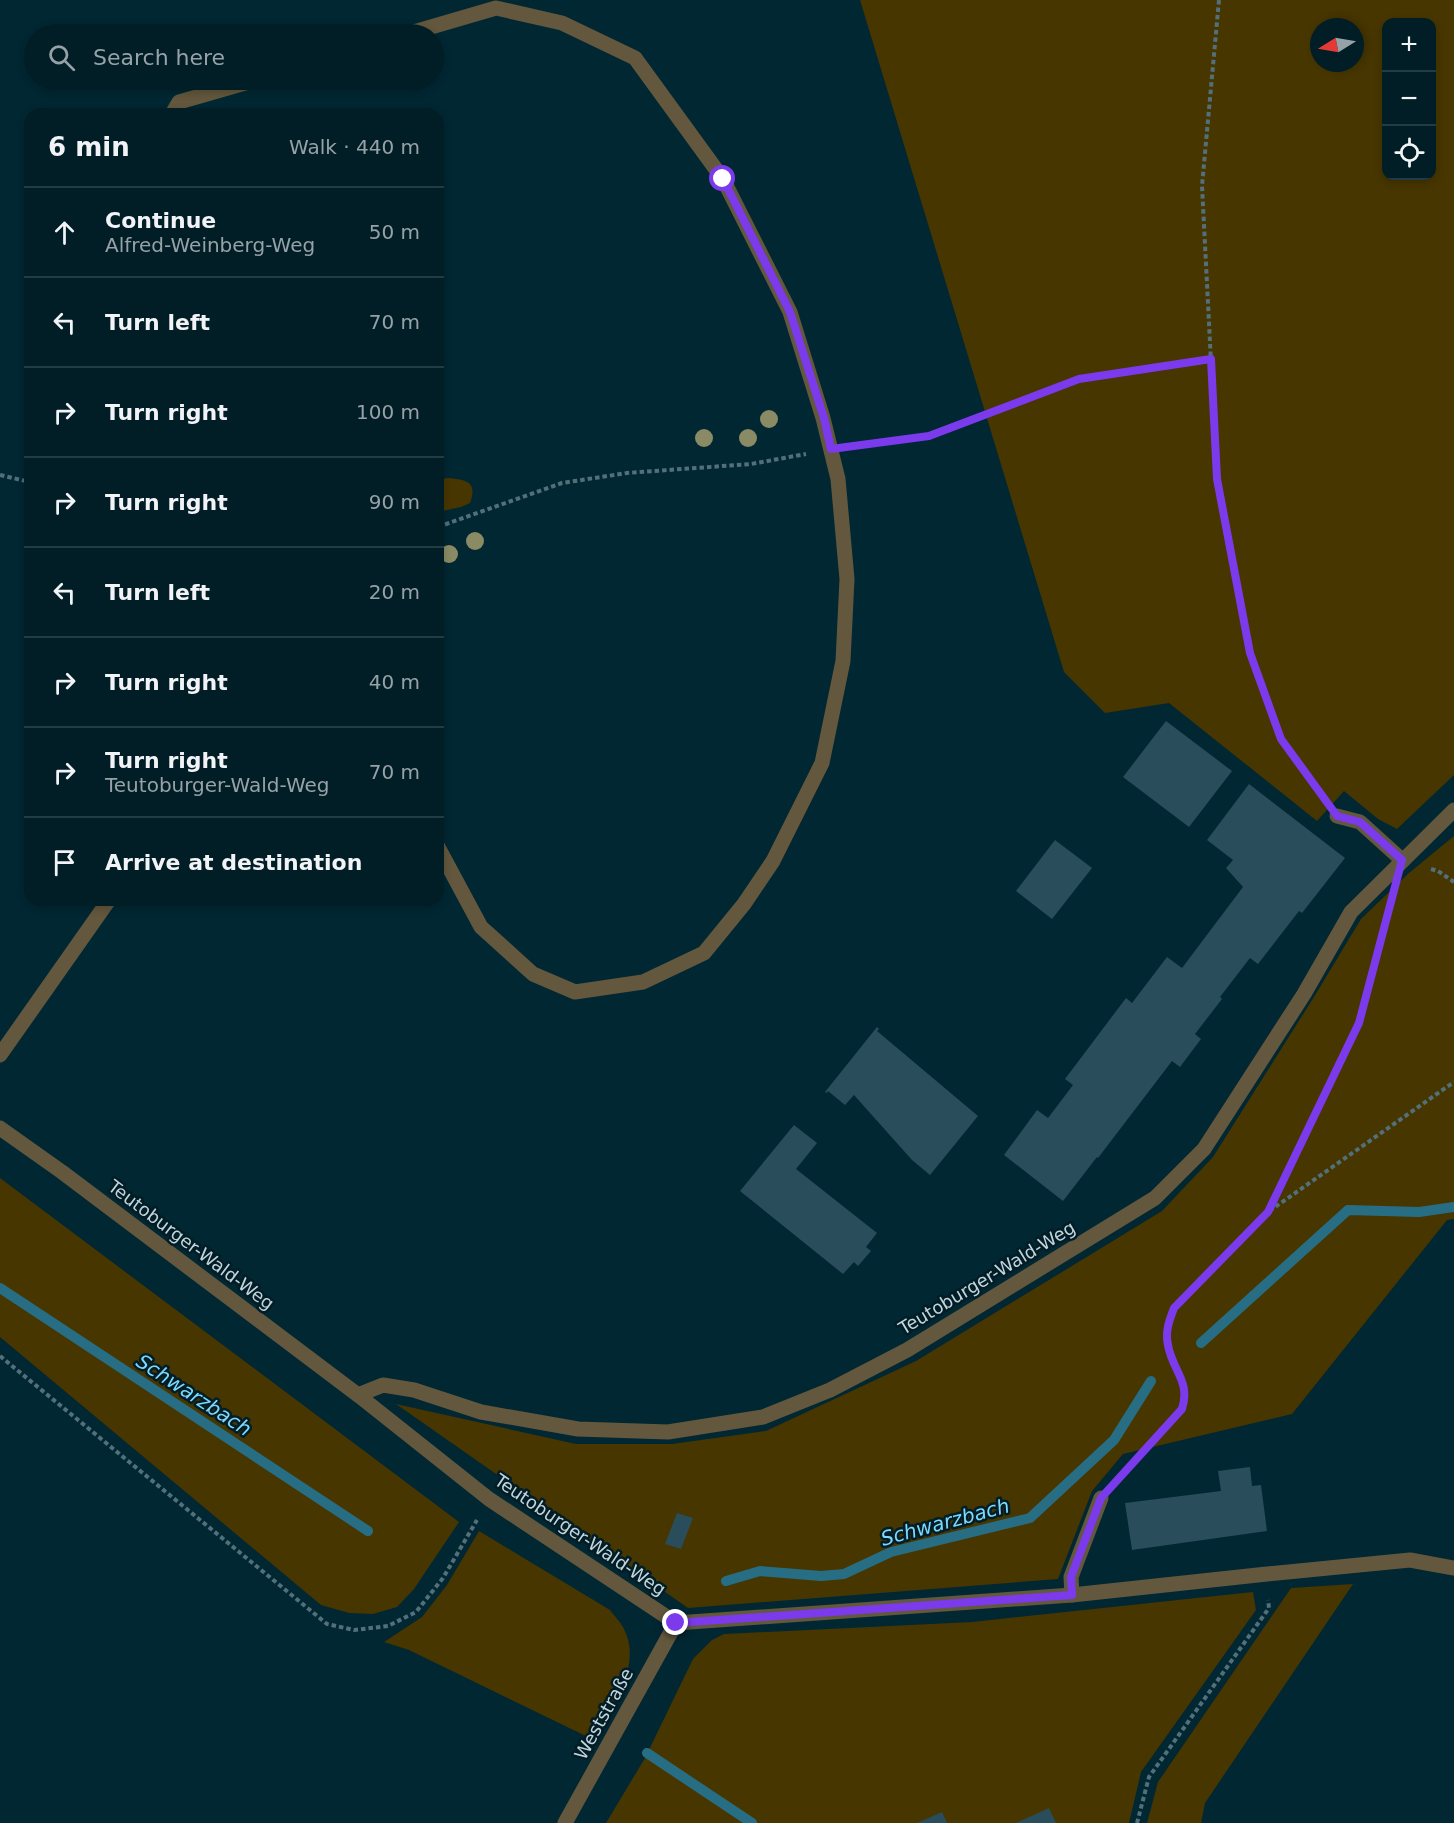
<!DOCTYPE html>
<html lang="en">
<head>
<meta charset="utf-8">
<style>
	body { margin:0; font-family:"DejaVu Sans",sans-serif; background:#0f2a32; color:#f1f3f6 }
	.controls { position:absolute; right:18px; top:18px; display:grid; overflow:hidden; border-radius:12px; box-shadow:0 3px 9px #0003 }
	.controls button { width:54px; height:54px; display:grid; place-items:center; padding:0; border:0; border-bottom:2px solid #233b43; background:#011d26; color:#f1f3f6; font:30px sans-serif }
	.compass { position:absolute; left:1310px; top:18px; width:54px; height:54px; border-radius:50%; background:#011d26; box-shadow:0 3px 9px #0003; rotate:259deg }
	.stop { position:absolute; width:18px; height:18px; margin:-14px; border:4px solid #7c3aed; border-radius:50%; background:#fff }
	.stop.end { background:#7c3aed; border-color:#fff; box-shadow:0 2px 6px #0008 }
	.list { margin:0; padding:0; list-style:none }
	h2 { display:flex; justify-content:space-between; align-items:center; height:78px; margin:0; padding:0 24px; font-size:26px }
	h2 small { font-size:20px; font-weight:400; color:#96a2a7 }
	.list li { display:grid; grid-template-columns:39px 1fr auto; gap:18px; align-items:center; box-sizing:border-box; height:90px; padding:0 24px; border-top:2px solid #233b43 }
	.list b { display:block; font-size:22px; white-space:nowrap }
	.list p { margin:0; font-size:20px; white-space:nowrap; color:#96a2a7 }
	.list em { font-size:20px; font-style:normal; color:#96a2a7 }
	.icon { flex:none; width:33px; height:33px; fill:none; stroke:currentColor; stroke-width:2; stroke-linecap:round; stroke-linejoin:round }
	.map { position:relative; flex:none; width:1454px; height:1823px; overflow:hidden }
	.search { position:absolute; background:#011d26; box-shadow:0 3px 9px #0003; left:24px; top:24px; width:420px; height:66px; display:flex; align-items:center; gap:15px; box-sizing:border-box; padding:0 21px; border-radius:33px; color:#96a2a7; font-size:22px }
	.panel { position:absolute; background:#011d26; box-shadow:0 3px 9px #0003; left:24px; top:108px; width:420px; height:798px; border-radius:18px }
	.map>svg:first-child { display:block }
	.green { fill:#473600; fill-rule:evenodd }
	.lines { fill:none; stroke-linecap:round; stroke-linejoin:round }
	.stream { stroke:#276e85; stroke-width:10 }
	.building { fill:#294d5a }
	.path { stroke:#52707a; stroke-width:4; stroke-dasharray:4.5 3; stroke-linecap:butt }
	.lane { stroke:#63583d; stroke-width:15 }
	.street { stroke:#63583d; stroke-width:15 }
	.tree { fill:#8a8b65 }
	.route { stroke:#7c3aed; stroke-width:8 }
	.labels { text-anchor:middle; stroke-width:5; stroke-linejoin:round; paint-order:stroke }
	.street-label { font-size:18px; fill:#c2d5dd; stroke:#021d26 }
	.water-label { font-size:20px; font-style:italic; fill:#7bdafd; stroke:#021d26 }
</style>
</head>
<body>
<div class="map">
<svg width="1454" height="1823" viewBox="0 0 1454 1823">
	<rect width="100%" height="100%" fill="#012733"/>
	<!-- green -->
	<g class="green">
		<path d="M860,0H1454V775L1397,829L1378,819L1344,791L1317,821L1169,703L1105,713L1064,672ZM1432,22V176H1386V22ZM1319,27H1355V63H1319Z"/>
		<path d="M448,478C466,480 478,481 470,503L461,507L438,512V480Z"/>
		<path d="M1454,836V1219L1447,1220L1292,1414L1123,1454L1092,1491L1058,1579L688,1608L396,1404L576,1444H672L766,1431L916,1361L1162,1211L1213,1157L1314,997L1361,919L1409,873Z"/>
		<path d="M0,1178L459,1522L414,1589L397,1607L373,1614L349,1613L321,1605L0,1337Z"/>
		<path d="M479,1531L610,1610C614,1616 621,1622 624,1629C643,1666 611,1707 594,1740L409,1650L384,1642L422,1617L447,1585Z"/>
		<path d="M1353,1584L1205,1803L1201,1823H1147L1158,1782L1291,1588Z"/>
		<path d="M1253,1592L1256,1610L1141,1772L1129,1823H606L645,1758L693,1659L712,1640L724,1634L972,1622Z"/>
	</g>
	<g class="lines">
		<!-- stream -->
		<g class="stream">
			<path d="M0,1288L368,1531"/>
			<path d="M1201,1343L1348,1210L1419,1212L1454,1207"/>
			<path d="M726,1581L760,1571L821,1576L844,1574L891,1552L1030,1518L1114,1440L1151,1381"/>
			<path d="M647,1753L752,1823"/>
		</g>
	</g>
	<!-- building -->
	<g class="building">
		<path d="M1166,721L1232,771L1189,827L1123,777Z"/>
		<path d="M1249,784L1345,858L1302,913L1299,911L1258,964L1250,958L1220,997L1222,999L1195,1034L1201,1039L1180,1067L1172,1061L1098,1158L1097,1157L1063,1201L1004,1155L1037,1110L1048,1118L1073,1085L1065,1079L1126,998L1132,1003L1167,957L1182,968L1243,887L1226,868L1233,860L1207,840Z"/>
		<path d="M1055,840L1092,868L1052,919L1016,891Z"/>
		<path d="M877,1027L879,1029L877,1031L978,1116L930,1175L912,1160L854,1095L845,1105L828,1091L827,1093L825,1092Z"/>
		<path d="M794,1125L817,1143L796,1169L877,1233L866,1247L871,1251L858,1266L854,1262L843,1274L740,1191Z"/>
		<path d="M1250,1467L1252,1486L1261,1485L1267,1531L1132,1550L1125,1503L1221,1491L1218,1471Z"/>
		<path d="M677,1513L693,1518L681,1549L665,1544Z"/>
		<path d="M1049,1808L1056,1823H1016Z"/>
		<path d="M942,1812L947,1823H917Z"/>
	</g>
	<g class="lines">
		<!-- path -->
		<g class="path">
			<path d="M1219,0L1202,186L1217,479L1250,653L1281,739L1323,796"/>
			<path d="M857,445L929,436L1079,379L1211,359"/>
			<path d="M0,475L30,482"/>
			<path d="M438,527L562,483L627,473L751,464L806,454"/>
			<path d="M1431,869L1438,871L1454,882"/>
			<path d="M1269,1212L1359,1023L1386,916"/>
			<path d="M0,1356L327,1624L354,1630L388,1626L416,1612L443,1578L477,1520"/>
			<path d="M1118,1480L1183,1409C1190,1381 1172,1370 1168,1345C1165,1331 1169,1321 1174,1308L1268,1212L1454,1082"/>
			<path d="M1137,1823L1149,1777L1269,1608L1268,1600"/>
		</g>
		<!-- lane -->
		<g class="lane">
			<path d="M1337,816L1360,822L1402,860"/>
			<path d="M1072,1595L1071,1577L1101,1498"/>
		</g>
		<!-- street -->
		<g class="street">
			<path d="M407,34L496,8L562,23L635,58L723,179L790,312L823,418L838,479L847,579L843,661L822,763L773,861L744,904L704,953L643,982L575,992L533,974L481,927L438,847"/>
			<path d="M172,114L179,102L256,80"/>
			<path d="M0,1055L109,900"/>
			<path d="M0,1128L62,1172L358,1395L489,1499L676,1623L1072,1595L1267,1574L1410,1560L1454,1568"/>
			<path d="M358,1395L383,1385L414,1390L481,1412L578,1429L668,1432L763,1417L830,1390L907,1350L1155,1198L1204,1149L1304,994L1351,912L1454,810"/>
			<path d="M565,1823L676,1623"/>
		</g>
	</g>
	<!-- trees -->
	<g class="tree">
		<circle cx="769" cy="419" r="9"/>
		<circle cx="704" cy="438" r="9"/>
		<circle cx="748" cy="438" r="9"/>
		<circle cx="475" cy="541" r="9"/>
		<circle cx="449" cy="554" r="9"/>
	</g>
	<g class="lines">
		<!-- route -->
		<path class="route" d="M676,1623L1072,1595L1071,1577L1101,1498L1182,1409C1191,1381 1172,1370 1168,1345C1165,1332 1169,1321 1174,1308L1268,1212L1359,1023L1402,860L1360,822L1337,816L1281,739L1250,653L1217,479L1211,359L1079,379L929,436L831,449L824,418L790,312L723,179"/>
	</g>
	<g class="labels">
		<!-- street labels -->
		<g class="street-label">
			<text transform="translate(191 1245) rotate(37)" y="6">Teutoburger-Wald-Weg</text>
			<text transform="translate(987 1278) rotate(-31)" y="6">Teutoburger-Wald-Weg</text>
			<text transform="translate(580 1535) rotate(34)" y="6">Teutoburger-Wald-Weg</text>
			<text transform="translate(604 1714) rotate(-61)" y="6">Weststraße</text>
		</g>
		<!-- water labels -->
		<g class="water-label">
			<text transform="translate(194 1395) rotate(33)" y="7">Schwarzbach</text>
			<text transform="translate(945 1522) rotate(-15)" y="7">Schwarzbach</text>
		</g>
	</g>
</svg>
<div class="controls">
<button>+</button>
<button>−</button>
<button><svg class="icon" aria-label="locate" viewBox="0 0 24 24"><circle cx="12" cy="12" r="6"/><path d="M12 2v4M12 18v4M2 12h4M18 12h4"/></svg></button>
</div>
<svg class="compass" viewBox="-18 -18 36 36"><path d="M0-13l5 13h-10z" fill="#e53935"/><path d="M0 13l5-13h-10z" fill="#96a2a7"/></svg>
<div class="stop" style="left:723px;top:179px"></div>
<div class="stop end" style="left:676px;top:1623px"></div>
<div class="search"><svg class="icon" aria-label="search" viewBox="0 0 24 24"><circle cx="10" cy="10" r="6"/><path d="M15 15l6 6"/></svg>Search here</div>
<section class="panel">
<h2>6 min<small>Walk · 440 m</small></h2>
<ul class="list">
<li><svg class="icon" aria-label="ahead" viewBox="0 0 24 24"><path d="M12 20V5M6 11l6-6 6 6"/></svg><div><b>Continue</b><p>Alfred-Weinberg-Weg</p></div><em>50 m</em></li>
<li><svg class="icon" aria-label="left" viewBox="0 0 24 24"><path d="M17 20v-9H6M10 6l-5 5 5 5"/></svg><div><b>Turn left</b></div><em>70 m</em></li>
<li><svg class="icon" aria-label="right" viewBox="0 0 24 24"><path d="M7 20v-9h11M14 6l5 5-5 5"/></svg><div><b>Turn right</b></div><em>100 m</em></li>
<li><svg class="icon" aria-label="right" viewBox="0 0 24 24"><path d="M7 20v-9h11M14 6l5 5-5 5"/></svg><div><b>Turn right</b></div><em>90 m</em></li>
<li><svg class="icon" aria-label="left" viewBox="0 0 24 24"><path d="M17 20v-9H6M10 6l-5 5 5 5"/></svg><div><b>Turn left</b></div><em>20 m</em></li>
<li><svg class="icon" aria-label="right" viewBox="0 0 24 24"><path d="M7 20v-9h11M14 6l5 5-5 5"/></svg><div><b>Turn right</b></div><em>40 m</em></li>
<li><svg class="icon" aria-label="right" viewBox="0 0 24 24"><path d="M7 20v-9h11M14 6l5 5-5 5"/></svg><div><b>Turn right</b><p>Teutoburger-Wald-Weg</p></div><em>70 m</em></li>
<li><svg class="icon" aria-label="arrive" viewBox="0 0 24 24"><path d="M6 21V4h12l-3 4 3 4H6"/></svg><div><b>Arrive at destination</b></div></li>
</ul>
</section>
</div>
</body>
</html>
